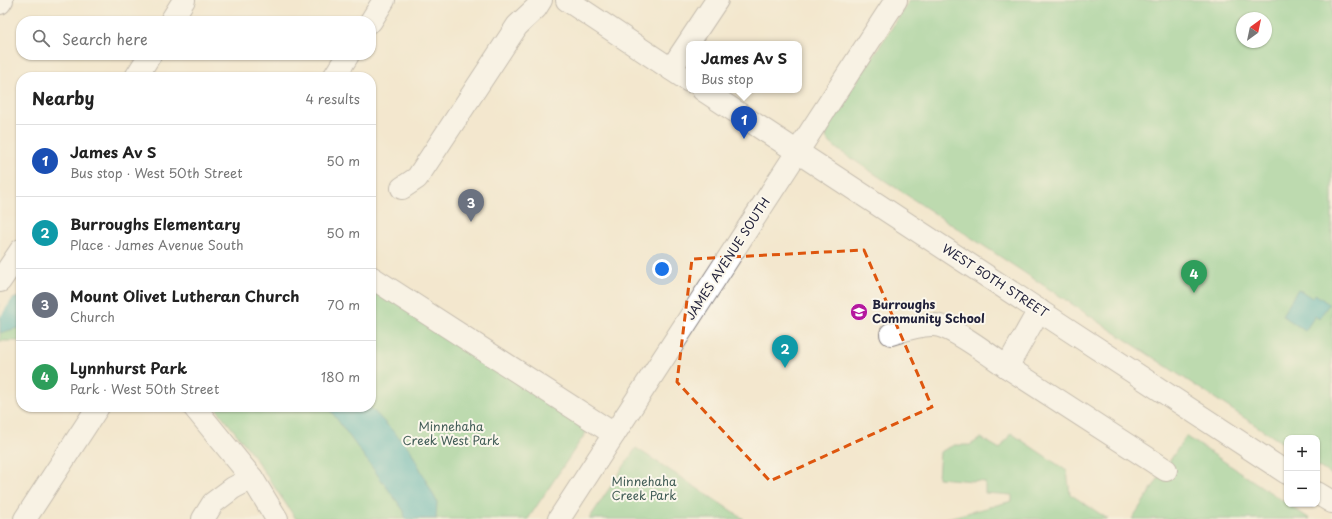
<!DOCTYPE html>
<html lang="en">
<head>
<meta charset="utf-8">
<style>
	body { margin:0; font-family:"Playpen Sans",sans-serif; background:#f2f2f2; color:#222 }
	.controls { position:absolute; right:12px; bottom:12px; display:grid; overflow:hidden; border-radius:8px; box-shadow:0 1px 3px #0004 }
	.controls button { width:36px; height:36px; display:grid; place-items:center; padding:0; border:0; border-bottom:1px solid #e0e0e0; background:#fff; color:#222; font:20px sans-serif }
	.compass { position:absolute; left:1236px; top:12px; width:36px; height:36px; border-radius:50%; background:#fff; box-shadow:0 1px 3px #0004; rotate:33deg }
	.you { position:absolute; left:662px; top:269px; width:14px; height:14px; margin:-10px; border:3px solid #fff; border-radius:50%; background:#1a73e8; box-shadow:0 0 0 6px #1a73e833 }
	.badge { display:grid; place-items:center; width:26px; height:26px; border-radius:50%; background:#0b8043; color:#fff; font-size:13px; font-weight:700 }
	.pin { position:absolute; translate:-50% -33px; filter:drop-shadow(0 1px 2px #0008) }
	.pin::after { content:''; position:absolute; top:21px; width:14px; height:12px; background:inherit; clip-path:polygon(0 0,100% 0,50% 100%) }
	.popup { position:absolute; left:686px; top:41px; width:116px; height:52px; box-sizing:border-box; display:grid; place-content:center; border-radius:8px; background:#fff; filter:drop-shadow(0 1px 3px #0005); font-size:13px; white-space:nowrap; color:#767676 }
	.popup b { font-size:15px; color:#222 }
	.popup::after { content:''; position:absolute; left:50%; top:100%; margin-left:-8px; border:8px solid transparent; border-top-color:#fff }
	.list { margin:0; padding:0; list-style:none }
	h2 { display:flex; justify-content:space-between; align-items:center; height:52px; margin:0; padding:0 16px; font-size:17px }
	h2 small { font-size:13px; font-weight:400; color:#767676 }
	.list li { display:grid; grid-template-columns:26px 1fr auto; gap:12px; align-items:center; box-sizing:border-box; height:72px; padding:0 16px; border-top:1px solid #e0e0e0 }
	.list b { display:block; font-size:15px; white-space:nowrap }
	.list p { margin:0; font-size:13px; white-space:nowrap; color:#767676 }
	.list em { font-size:13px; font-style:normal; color:#767676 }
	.icon { flex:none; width:22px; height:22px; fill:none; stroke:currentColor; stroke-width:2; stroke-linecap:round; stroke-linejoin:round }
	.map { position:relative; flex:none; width:1332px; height:519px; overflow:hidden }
	.search { position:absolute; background:#fff; box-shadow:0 1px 3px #0004; left:16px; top:16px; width:360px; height:44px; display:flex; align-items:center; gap:10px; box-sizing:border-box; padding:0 14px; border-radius:16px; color:#767676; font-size:15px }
	.panel { position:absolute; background:#fff; box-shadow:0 1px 3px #0004; left:16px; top:72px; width:360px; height:340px; border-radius:16px }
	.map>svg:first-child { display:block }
	.green { fill:#7dcb8b; stroke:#507663; fill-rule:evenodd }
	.water { fill:#3badb3; stroke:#2e6877 }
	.pier { fill:#f3e7ce }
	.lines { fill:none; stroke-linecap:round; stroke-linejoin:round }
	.minor-casing { stroke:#8a8484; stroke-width:24 }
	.major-casing { stroke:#8a8484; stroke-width:24 }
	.minor { stroke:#fff; stroke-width:22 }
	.major { stroke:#fff; stroke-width:22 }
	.marked { fill:none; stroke:#de560e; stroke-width:3; stroke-dasharray:8 5; stroke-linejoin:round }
	.labels { text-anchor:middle; stroke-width:4; stroke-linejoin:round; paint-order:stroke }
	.street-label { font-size:12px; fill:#22223b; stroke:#fbf7ec }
	.poi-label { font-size:12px; font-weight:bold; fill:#22223b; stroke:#fbf7ec; text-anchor:start }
	.park-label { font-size:12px; fill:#425d57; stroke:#fbf7ec }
</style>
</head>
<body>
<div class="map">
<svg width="1332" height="519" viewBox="0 0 1332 519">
	<rect width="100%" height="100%" fill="#fbf7ec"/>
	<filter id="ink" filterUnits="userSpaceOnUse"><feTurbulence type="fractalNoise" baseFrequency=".025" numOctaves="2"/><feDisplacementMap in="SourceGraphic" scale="8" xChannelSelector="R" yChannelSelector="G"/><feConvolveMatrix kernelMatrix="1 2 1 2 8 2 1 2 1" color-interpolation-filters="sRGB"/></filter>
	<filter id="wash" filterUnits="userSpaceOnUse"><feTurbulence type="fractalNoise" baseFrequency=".012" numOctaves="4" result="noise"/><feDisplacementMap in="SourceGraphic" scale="16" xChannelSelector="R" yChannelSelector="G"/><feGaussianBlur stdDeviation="0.9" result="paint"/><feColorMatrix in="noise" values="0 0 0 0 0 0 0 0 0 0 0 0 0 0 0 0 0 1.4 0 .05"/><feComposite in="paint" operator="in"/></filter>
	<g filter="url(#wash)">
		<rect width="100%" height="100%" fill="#f3e7ce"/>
		<!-- green -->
		<g class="green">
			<path d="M910,0H1332V475L1317,466V438H1287V446L837,149L826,139L827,127ZM1242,18H1266V42H1242Z"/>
			<path d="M371,281L591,425L528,519H296L250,451L215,407H371Z"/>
			<path d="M21,298V341H0V329Z"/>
			<path d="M1011,433L1067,471L1070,494L1108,519H944L1012,501V495L985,493V482L938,478L940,452L954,445H970L981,438L1000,449Z"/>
			<path d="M1186,436L1310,519H1132Z"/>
			<path d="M636,448L744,519H589Z"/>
		</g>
		<!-- water -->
		<g class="water">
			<path d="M1298,289L1312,298L1315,294L1329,304L1319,319L1315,316L1305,331L1282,315Z"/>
			<path d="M21,296V327L0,333V303Z"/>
			<path d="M328,407H370L410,449L437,502L436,519H405L404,511Z"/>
		</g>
		<!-- pier -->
		<path class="pier" d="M14,296L0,317V300Z"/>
	</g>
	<g filter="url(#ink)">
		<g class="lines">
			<defs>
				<g id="minor">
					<path d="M0,3L2,0"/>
					<path d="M171,21L184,0"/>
					<path d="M371,21L384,0"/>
					<path d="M671,69L717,0"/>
					<path d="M136,77L150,55"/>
					<path d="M334,77L348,55"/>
					<path d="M402,188L417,178L517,26L536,8L541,0"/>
					<path d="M371,277L614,434"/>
					<path d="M0,281L21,250"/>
					<path d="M1039,310L1007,367L1166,470"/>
					<path d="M891,334C904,330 920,324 934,325C953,326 990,356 1007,367"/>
					<path d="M194,407L252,478L277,519"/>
					<path d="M25,519L98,407"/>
					<path d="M203,519L213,503L233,488L252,478"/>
					<path d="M559,519L896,0"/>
				</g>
				<g id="major">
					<path d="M567,0L689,81"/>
					<path d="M703,90L1287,473"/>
					<path d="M1317,493L1332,502"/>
				</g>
			</defs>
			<!-- minor casing -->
			<use href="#minor" class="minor-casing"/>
			<!-- major casing -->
			<use href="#major" class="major-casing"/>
			<!-- minor -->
			<use href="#minor" class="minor"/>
			<!-- major -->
			<use href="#major" class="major"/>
		</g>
	</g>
	<!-- marked area -->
	<path d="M0 0H1332V519H0ZM864,250L932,407L770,481L677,382L692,259Z" fill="#f3e7ce" fill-opacity=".55" fill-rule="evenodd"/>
	<path class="marked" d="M864,250L932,407L770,481L677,382L692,259Z"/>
	<!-- icons -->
	<defs>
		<symbol id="school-disc" viewBox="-11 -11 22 22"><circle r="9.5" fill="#b5179e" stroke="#fbf7ec"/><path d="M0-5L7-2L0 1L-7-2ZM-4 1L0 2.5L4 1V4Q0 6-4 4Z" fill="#fff"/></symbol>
	</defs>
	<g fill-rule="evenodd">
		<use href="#school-disc" x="849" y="302" width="20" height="20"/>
	</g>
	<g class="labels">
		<!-- street labels -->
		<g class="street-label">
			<text transform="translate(728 259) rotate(-57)" y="4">JAMES AVENUE SOUTH</text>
			<text transform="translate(995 281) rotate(33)" y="4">WEST 50TH STREET</text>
		</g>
		<!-- poi labels -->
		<g class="poi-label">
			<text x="872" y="309">Burroughs<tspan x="872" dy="14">Community School</tspan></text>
		</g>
		<!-- park labels -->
		<g class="park-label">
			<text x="451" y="431">Minnehaha<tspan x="451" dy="14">Creek West Park</tspan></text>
			<text x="644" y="486">Minnehaha<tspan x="644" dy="14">Creek Park</tspan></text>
		</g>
	</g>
</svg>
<div class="controls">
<button>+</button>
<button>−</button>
</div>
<svg class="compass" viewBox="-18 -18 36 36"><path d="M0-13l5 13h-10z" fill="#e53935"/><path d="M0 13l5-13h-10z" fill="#767676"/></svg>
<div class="you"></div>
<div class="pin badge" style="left:744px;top:139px;background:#1a4fb4">1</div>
<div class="popup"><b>James Av S</b>Bus stop</div>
<div class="pin badge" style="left:785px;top:368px;background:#0f9aa8">2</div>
<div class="pin badge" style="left:471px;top:222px;background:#6b7280">3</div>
<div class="pin badge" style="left:1194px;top:293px;background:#2e9e5b">4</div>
<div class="search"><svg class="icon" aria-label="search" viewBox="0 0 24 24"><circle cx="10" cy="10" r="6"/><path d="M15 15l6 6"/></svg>Search here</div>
<section class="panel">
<h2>Nearby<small>4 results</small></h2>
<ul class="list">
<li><span class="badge" style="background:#1a4fb4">1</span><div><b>James Av S</b><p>Bus stop · West 50th Street</p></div><em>50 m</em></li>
<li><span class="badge" style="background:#0f9aa8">2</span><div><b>Burroughs Elementary</b><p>Place · James Avenue South</p></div><em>50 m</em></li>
<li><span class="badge" style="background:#6b7280">3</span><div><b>Mount Olivet Lutheran Church</b><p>Church</p></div><em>70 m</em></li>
<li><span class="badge" style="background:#2e9e5b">4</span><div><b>Lynnhurst Park</b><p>Park · West 50th Street</p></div><em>180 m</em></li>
</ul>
</section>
</div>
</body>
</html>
